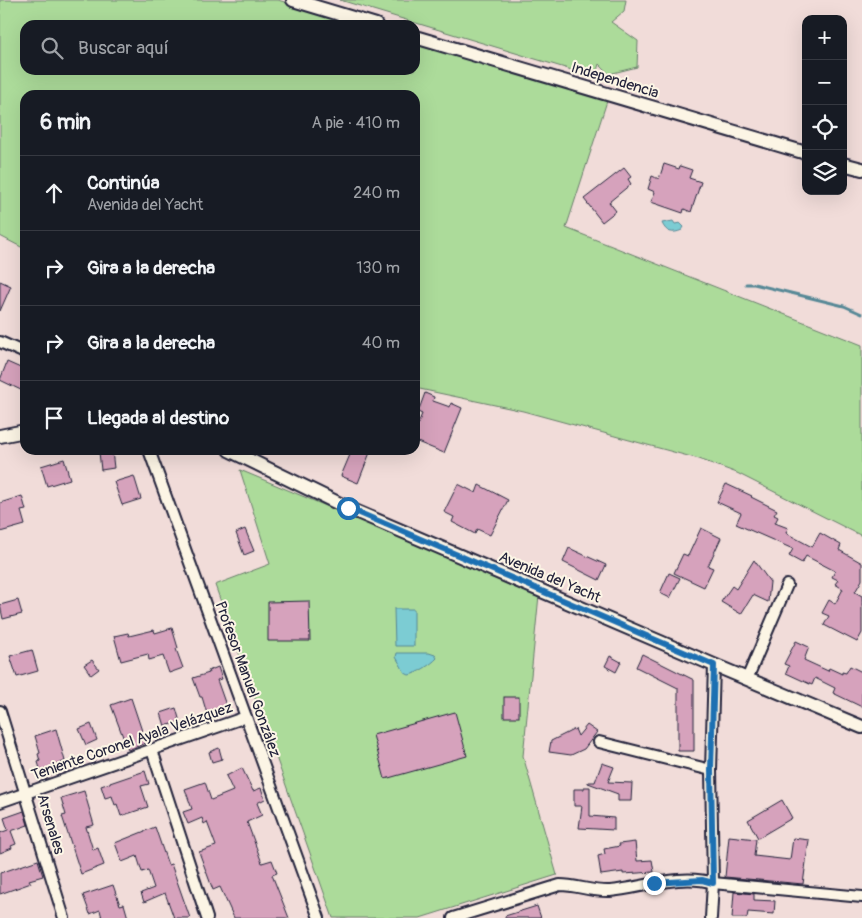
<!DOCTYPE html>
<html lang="es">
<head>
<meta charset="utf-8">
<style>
	body { margin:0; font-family:Pangolin,sans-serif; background:#242831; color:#f1f3f6 }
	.controls { position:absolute; right:15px; top:15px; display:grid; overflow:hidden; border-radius:10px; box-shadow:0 5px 20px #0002 }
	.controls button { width:45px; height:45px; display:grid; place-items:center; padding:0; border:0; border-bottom:1px solid #363941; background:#171b24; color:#f1f3f6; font:25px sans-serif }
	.stop { position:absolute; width:15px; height:15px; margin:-11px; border:4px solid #1f6fb2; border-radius:50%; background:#fff }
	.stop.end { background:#1f6fb2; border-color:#fff; box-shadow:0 1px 5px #0008 }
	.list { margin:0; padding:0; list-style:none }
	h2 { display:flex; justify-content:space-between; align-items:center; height:65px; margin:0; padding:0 20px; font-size:21px }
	h2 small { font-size:16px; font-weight:400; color:#9ea1a6 }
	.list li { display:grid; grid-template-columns:32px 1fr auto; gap:15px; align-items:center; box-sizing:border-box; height:75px; padding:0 20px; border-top:1px solid #363941 }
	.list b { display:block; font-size:19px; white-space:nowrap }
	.list p { margin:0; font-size:16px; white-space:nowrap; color:#9ea1a6 }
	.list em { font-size:16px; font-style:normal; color:#9ea1a6 }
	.icon { flex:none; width:28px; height:28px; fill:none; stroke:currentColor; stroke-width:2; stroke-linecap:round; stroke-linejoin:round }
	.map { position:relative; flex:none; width:862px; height:918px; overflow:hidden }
	.search { position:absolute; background:#171b24; box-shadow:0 5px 20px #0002; left:20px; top:20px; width:400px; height:55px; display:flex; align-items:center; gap:12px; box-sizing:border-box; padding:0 18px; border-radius:15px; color:#9ea1a6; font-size:19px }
	.panel { position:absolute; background:#171b24; box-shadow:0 5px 20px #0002; left:20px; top:90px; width:400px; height:365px; border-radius:15px }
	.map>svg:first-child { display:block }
	.green { fill:#acdb9a; stroke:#677e6a }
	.water { fill:#7bccd3; stroke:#578896 }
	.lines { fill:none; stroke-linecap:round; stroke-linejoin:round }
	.stream { stroke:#578896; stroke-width:3 }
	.building { fill:#d6a2bc; stroke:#22223b }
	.minor-casing { stroke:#22223b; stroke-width:14 }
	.tertiary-casing { stroke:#22223b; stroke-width:16 }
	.minor { stroke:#fcf5e5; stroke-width:10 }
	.tertiary { stroke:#fcf5e5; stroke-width:12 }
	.route { stroke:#1f6fb2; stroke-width:6 }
	.labels { text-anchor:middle; stroke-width:4; stroke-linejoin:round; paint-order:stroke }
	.street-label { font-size:15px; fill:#22223b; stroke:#fcf5e5 }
</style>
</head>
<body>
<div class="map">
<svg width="862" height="918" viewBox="0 0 862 918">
	<rect width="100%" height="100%" fill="#f1dcd9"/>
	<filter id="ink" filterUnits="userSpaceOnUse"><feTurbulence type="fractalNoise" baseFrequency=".02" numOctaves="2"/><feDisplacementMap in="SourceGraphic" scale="10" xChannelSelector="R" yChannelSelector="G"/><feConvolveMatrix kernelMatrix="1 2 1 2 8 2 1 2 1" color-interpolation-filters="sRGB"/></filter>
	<g filter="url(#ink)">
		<!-- green -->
		<g class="green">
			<path d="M0,0H278L360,25H25V70H415V42L607,101L566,228L862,345V536L737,473L699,459L523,411L415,388V95H25V249L0,236Z"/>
			<path d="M340,0H626L624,11L611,22L638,41L637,67L609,74L599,64L595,77Z"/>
			<path d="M240,470L539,595L523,756L557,875L420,918H333L215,585L270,564Z"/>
		</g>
		<!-- water -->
		<g class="water">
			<path d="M673,221L675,224L680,223L684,227L682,230C673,234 666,233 662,223Z"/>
			<path d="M394,609H414V646H395Z"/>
			<path d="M397,653H429L435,655L437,658C432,664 416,674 409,675L405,673L396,657Z"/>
		</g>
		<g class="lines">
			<!-- stream -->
			<path class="stream" d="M746,284H754L844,306L862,314"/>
		</g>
		<!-- building -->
		<g class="building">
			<path d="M664,164L679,169L680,166L692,170L689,178L701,182L691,212L684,209L683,213L651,202L655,192L648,189L652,176L659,179Z"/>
			<path d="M624,168L631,177L628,179L631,184L609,202L616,211L602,222L584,199Z"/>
			<path d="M0,281L11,286L0,311Z"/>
			<path d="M7,362L25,370V392L0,380Z"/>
			<path d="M425,393L434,397L433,401L450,407L451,403L462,408L444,453L415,441V431L422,414L418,412Z"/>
			<path d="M352,450H371L358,483L341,476Z"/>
			<path d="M112,451L114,468L101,470L99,452Z"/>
			<path d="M64,459L70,479L47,486L41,466Z"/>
			<path d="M134,476L141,499L122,505L114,482Z"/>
			<path d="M458,484L476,493L479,485L508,500L490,535L477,529L475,534L452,522L454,517L444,512Z"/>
			<path d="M726,484L752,496L751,497L777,510L774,515L778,517L775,523L788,528L786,533L812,547L820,533L841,545L839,550L862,563V580L855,592L862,596V633L857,642L824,625L829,616L822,613L829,600L835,604L843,589L835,584L838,580L832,577L835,571L806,556L802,563L789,556L793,549L736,524L741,513L717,502Z"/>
			<path d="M22,496L26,510L21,511L25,525L0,532V503Z"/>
			<path d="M701,528L721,538L708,566L713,568L704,587L674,573L683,554L688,556Z"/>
			<path d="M245,529L254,551L244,555L236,533Z"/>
			<path d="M569,548L606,565L599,580L563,562Z"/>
			<path d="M754,560L770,582L768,602L753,595L741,614L721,602L732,586L736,589Z"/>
			<path d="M669,573L680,578L670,598L660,593Z"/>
			<path d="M18,600L22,614L3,619L0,605Z"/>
			<path d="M309,601L310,641H268V602Z"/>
			<path d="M172,628L178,648L176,649L183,668L169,673L163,656L149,660L148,654L121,661L114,636L128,633L129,636L154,630L155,633Z"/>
			<path d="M796,641L809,647L804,660L828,671L829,668L842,674V672L846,673L850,666L862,672V707L833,693L835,688L815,678L812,685L786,673L789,666L784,664Z"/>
			<path d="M32,650L38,671L17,677L10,656Z"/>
			<path d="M642,654L694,680V751H678V688L636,667Z"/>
			<path d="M610,656L621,662L616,672L605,666Z"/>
			<path d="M92,660L99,669L91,675L84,665Z"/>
			<path d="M218,667L222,679L217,680L228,711L208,717L202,697H200L193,678L209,673L208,671Z"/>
			<rect x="504" y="697" width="15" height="20"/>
			<path d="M131,698L146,743L128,750L111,705Z"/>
			<path d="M176,708L180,722L165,726L161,713Z"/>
			<path d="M455,712L467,756L385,779L373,735Z"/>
			<path d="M91,724L97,740L86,745L79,729Z"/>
			<path d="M587,725L597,732L584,749L571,755L549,752L551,741L575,729L578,736Z"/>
			<path d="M56,729L65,761L41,772L38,762L40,761L38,754L40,753L35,736Z"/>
			<path d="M219,748L222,759L212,762L209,752Z"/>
			<path d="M602,763L614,767L608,782L632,783L631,801H618V794L588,783V782H595Z"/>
			<path d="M242,768L253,791L261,788L265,799L257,803L262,815L247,822L262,863L272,860L277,873L272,875L289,918H234L220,887L213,890L199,852L216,846L207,822L204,824L202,818L188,824L183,812L192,809L185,789L205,782L211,800L233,791L226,776Z"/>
			<path d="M145,771L149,784L141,786L148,807L121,816L117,804L115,805L112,796L105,798L101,786Z"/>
			<path d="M584,787H590V816L614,818V830L579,828L582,806H574V789H584Z"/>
			<path d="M84,791L94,825L86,827L93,850L98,848L104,865L81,874L62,816L66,815L61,798Z"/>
			<path d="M782,800L792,818L758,838L748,820Z"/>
			<path d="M24,811L28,825L11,831L16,844L11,846L12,848L0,853V833L8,830L4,818Z"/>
			<path d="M155,827L168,865L171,864L190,918H174L165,893L144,902L141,893L154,888L148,870L142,872L137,856L122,862L115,843Z"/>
			<path d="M729,836L756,839L754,856L790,860L793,838L809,840L803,884L725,877Z"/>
			<path d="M635,842L637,861L652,860L654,872L623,874V872L601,875L598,856L605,854L604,849L620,846L619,844Z"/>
			<path d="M38,860L43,876L29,880L31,883L0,894V873Z"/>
			<path d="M113,885L120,905L124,904L128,918H102L100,910L90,914L83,895Z"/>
			<path d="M734,892L754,894V900L775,901L774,914L748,912L747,918H732Z"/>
			<path d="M537,906L541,918H505V916Z"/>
		</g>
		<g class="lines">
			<defs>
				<g id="minor">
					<path d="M0,342L25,353"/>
					<path d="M149,450L319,918"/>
					<path d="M747,679L787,585"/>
					<path d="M0,711L64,918"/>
					<path d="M599,742L711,770"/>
					<path d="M152,750L207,918"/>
					<path d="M0,802L246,717"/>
					<path d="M453,918L560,885C577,885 592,892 610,891C642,888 681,873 713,883L862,897"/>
					<path d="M711,918L713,883L711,770L714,665"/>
				</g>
				<g id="tertiary">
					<path d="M293,0L376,25"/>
					<path d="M415,37L806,153"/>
					<path d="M843,164L862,169"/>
					<path d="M0,436L25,431"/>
					<path d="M229,450L348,508L714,665L862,727"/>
				</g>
			</defs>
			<!-- minor casing -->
			<use href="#minor" class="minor-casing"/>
			<!-- tertiary casing -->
			<use href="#tertiary" class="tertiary-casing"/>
			<!-- minor -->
			<use href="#minor" class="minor"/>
			<!-- tertiary -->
			<use href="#tertiary" class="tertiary"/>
		</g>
	</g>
	<g class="lines" filter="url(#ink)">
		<!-- route -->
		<path class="route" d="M348,508L714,665L711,770L713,883L702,880L654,883"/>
	</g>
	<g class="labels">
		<!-- street labels -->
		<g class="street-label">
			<text transform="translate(615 80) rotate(17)" y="5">Independencia</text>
			<text transform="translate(550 577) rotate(23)" y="5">Avenida del Yacht</text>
			<text transform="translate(248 679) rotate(70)" y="5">Profesor Manuel González</text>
			<text transform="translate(132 741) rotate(-19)" y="5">Teniente Coronel Ayala Velázquez</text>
			<text transform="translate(51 824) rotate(73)" y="5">Arsenales</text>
		</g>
	</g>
</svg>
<div class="controls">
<button>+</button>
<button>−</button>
<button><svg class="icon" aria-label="locate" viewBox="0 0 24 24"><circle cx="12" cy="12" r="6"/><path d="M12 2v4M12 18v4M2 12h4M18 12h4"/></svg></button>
<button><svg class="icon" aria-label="layers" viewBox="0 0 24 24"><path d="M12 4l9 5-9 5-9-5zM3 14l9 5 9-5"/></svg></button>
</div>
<div class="stop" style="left:348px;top:508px"></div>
<div class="stop end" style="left:654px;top:883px"></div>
<div class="search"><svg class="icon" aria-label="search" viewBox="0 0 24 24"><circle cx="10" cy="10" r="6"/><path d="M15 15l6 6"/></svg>Buscar aquí</div>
<section class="panel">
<h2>6 min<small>A pie · 410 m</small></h2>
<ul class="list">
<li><svg class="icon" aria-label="ahead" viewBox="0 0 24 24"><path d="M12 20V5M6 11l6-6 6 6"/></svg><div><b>Continúa</b><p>Avenida del Yacht</p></div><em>240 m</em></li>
<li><svg class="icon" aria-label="right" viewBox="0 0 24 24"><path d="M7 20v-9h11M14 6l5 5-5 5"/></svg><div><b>Gira a la derecha</b></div><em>130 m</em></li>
<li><svg class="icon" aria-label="right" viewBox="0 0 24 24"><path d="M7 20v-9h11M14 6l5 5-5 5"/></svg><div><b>Gira a la derecha</b></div><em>40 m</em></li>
<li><svg class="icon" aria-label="arrive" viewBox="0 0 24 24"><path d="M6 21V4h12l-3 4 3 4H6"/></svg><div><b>Llegada al destino</b></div></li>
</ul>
</section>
</div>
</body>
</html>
